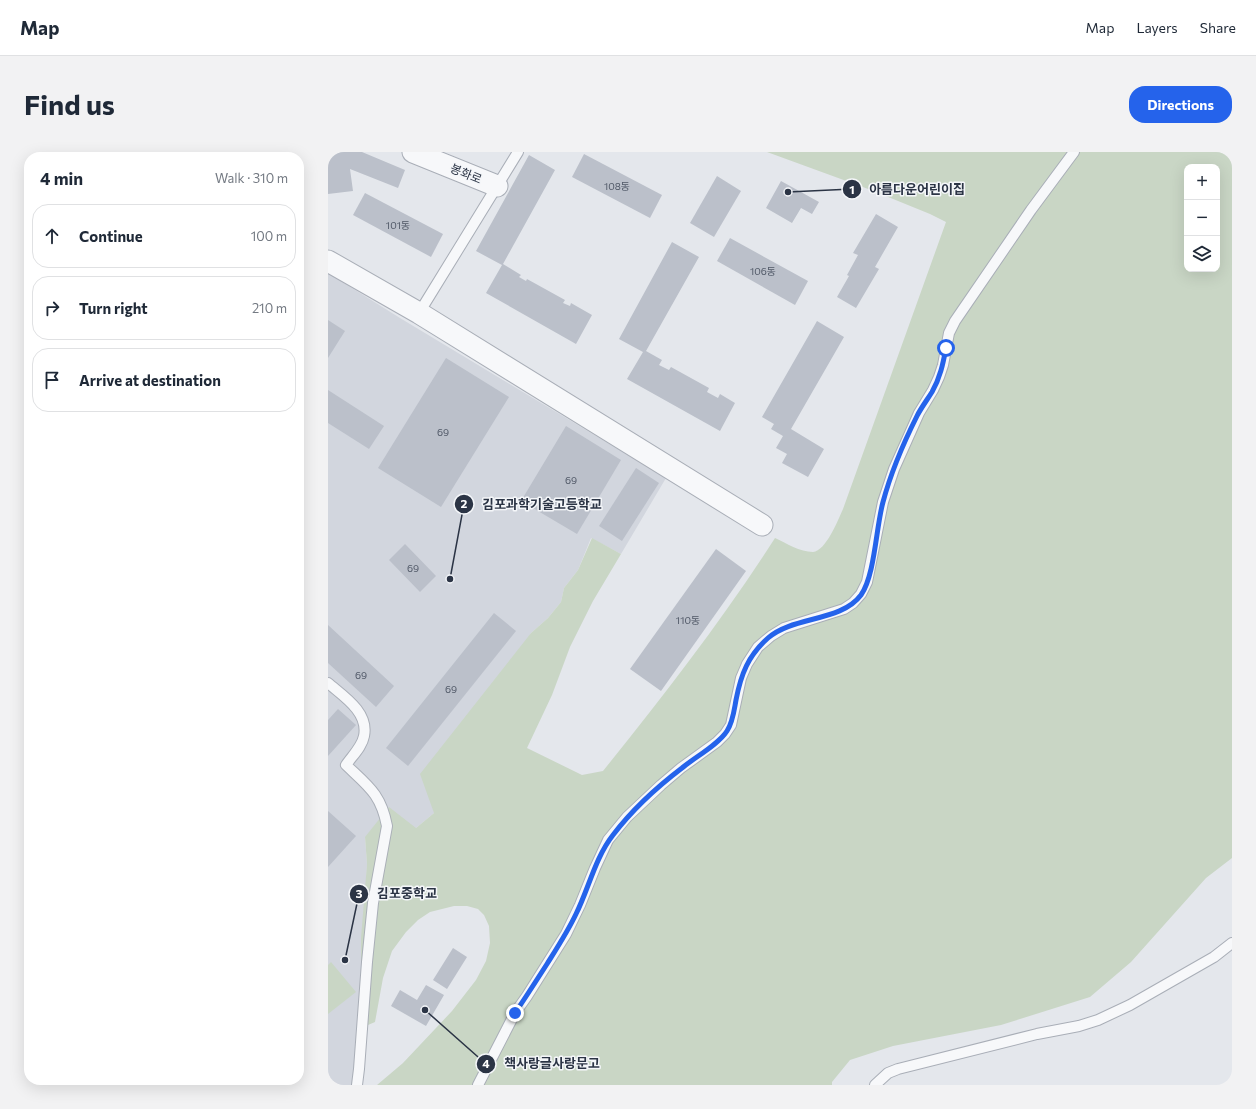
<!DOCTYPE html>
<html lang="en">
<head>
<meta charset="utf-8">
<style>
	body { margin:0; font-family:Commissioner,"Noto Sans KR",sans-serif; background:#f2f2f3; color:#1f2937 }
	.controls { position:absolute; right:12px; top:12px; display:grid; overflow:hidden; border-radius:8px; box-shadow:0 4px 16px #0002 }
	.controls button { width:36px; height:36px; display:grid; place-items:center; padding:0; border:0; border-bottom:1px solid #e0e1e3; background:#fff; color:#1f2937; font:20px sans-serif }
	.stop { position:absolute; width:12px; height:12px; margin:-9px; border:3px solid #2563eb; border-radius:50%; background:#fff }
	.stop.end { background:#2563eb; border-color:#fff; box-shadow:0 1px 4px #0008 }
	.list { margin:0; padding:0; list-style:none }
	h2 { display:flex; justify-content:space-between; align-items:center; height:52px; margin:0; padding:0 16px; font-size:17px }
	h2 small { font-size:13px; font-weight:400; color:#747a83 }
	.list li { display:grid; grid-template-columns:26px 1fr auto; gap:12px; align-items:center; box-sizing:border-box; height:64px; margin:0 8px 8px; padding:0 8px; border:1px solid #e0e1e3; border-radius:16px }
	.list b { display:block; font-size:15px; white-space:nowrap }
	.list em { font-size:13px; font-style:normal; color:#747a83 }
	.icon { flex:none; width:22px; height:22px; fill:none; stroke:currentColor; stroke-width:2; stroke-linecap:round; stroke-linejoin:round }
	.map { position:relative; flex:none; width:904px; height:933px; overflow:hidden; border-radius:16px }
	header { display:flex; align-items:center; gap:24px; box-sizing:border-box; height:56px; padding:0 20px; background:#fff; border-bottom:1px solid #e0e1e3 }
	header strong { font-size:19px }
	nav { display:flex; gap:22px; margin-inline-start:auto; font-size:14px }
	.intro { display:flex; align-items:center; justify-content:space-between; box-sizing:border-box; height:96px; padding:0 24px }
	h1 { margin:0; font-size:28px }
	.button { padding:10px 18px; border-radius:16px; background:#2563eb; color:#fff; font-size:14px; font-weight:700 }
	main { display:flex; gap:24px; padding:0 24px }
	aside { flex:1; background:#fff; border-radius:16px; box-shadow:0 4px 16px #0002 }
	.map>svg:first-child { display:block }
	.built { fill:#d2d6de }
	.green { fill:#c9d6c5; fill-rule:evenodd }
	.building { fill:#bbc0ca }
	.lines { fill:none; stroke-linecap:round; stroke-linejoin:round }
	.service-casing { stroke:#a9aeb7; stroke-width:12 }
	.minor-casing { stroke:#a9aeb7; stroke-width:23 }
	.service { stroke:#f7f8fa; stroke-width:10 }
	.minor { stroke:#f7f8fa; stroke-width:21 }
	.route { stroke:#2563eb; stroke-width:5 }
	.labels { text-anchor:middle; stroke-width:3; stroke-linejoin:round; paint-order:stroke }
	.number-label { font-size:10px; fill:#4f5766 }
	.street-label { font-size:12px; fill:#2b3445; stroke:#f4f6f9 }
	.leader { fill:none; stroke:#2b3445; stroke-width:1.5 }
	.callout-dot { fill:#2b3445; stroke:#f4f6f9; stroke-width:1.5 }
	.mark-label { font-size:12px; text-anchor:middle; font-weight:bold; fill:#fff }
	.callout-label { font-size:13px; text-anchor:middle; font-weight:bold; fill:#2b3445; stroke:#f4f6f9; stroke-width:3; stroke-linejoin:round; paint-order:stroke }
</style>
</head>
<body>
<header>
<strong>Map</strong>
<nav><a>Map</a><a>Layers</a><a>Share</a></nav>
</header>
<div class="intro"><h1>Find us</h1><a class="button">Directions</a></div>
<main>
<aside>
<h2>4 min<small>Walk · 310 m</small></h2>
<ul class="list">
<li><svg class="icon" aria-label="ahead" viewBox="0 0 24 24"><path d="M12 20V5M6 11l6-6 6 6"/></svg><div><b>Continue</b></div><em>100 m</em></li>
<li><svg class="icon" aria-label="right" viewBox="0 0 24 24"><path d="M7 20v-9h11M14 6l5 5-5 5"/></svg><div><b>Turn right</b></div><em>210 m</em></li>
<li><svg class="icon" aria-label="arrive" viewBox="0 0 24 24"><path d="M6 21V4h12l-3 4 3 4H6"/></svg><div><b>Arrive at destination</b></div></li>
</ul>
</aside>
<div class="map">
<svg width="904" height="933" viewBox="0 0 904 933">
	<rect width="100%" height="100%" fill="#e4e7ec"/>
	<!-- built -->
	<path class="built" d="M0,121L72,166L338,326L293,402L263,386L250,418L236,436L233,450L220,466L203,481L106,661L88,676L37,685L39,712L33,830L25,933H0Z"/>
	<!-- green -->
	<g class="green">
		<path d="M439,0H904V706L878,726L803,810L762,845L673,873L565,894L522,908L504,930V933H49L75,911L124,859L148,828L158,809L162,791L161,774L156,763L150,757L139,754H126L102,760L90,768L78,780L64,799L55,826L47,870L33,876V786L39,712L37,685L61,655L88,676L106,661L92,622L203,481L220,466L233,450L236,436L250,418L264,386L293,402L265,449L242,495L224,543L199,596L254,623L275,619C336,543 395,467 447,386C458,391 472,400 485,400C498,399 510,368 515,357L618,70L602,62L543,38ZM859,15H889V117H859Z"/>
		<path d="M3,810L28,840L0,862V813Z"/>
	</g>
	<!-- building -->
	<g class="building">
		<path d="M0,0H34L77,18L70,36L22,17L25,39L0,42Z"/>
		<path d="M256,2L334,43L322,66L244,25Z"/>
		<path d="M201,3L227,18L175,112L193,123L191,125L198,129L199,127L237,148L235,151L242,154L243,151L264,163L248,192L158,141L174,113L148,99Z"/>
		<path d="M389,24L413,39L386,85L362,71Z"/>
		<path d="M453,29L491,50L484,62L473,56L464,71L438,56Z"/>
		<path d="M37,41L115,82L103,105L25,63Z"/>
		<path d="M548,62L570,75L547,115L551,117L528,156L509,145L521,124L519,123L530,103L525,101Z"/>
		<path d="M402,86L480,129L467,153L389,109Z"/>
		<path d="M344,90L371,105L318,199L334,208L331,213L341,218L343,215L381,236L379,240L390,246L392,242L407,251L392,279L299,227L315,200L291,187Z"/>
		<path d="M0,168L17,179L0,206Z"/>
		<path d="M489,169L516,185L463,277L496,297L480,325L454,311L459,302L448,296L455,284L443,277L446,272L434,265Z"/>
		<path d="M118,206L181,245L113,355L50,316Z"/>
		<path d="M0,238L56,274L41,297L0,271Z"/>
		<path d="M238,274L293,308L249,382L193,349Z"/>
		<path d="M308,316L331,331L294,389L271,374Z"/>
		<path d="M77,392L108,424L92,440L61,408Z"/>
		<path d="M388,397L418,419L333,539L302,517Z"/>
		<path d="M166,461L188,479L80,614L58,596Z"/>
		<path d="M0,473L66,534L48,555L0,511Z"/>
		<path d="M10,557L28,573L0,604V568Z"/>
		<path d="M0,659L28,684L0,715Z"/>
		<path d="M125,796L139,805L119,837L105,828Z"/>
		<path d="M98,833L116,843L98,874L63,854L72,838L89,848Z"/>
	</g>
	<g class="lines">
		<defs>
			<g id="service">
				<path d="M91,161L190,0"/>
				<path d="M0,531C15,544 41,560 36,584C34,595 24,604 18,613C40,634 53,642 59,674L45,751L39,810L31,917L29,933"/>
				<path d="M150,933L187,861L199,844L238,782L252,753L267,716L280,688L299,665L333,633L353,616L389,590L397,582L403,573L413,526L419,512L430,495L443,484L456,476L516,457L525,451L533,442L539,430L555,350L566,317L591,261L605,238L611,225L615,213L621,181L627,169L703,58L746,0"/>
				<path d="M547,933L560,921L570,917L709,882L751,874L770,868L802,853L886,805L904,791"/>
			</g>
			<g id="minor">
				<path d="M85,0L169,34"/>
				<path d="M0,109L91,161L434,373"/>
			</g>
		</defs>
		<!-- service casing -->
		<use href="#service" class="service-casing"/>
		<!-- minor casing -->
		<use href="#minor" class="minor-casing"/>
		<!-- service -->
		<use href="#service" class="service"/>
		<!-- minor -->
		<use href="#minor" class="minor"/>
	</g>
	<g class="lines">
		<!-- route -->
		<path class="route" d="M187,861C198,845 208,829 219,812C229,796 240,779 248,762C261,736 267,706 285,683C304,658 329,635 354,616C367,605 390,593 399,579C405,570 406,559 408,548C413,522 420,504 440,486C465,464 513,470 533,443C547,423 548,375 555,350C563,320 575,292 589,264C593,256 599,248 604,240C612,226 615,212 618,196"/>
	</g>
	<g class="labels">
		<!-- number labels -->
		<g class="number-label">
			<text x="289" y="38">108동</text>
			<text x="70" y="77">101동</text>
			<text x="435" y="123">106동</text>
			<text x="115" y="284">69</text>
			<text x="243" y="332">69</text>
			<text x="85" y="420">69</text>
			<text x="360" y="472">110동</text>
			<text x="33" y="527">69</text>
			<text x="123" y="541">69</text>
		</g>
		<!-- street labels -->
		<g class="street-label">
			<text transform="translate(138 22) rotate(22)" y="4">봉화로</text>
		</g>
	</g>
	<!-- callouts -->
	<path class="leader" d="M460 40L524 37M122 427L136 352M17 808L31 742M97 858L158 912"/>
	<g class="callout-dot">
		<circle cx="460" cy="40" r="4"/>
		<circle cx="122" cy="427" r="4"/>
		<circle cx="17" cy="808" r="4"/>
		<circle cx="97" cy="858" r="4"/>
		<circle cx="524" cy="37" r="10"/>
		<circle cx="136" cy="352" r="10"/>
		<circle cx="31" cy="742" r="10"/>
		<circle cx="158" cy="912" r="10"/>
	</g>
	<g class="mark-label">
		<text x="524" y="42">1</text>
		<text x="136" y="356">2</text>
		<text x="31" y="746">3</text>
		<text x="158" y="916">4</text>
	</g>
	<g class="callout-label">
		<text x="589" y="42">아름다운어린이집</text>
		<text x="214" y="357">김포과학기술고등학교</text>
		<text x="79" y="746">김포중학교</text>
		<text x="224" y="916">책사랑글사랑문고</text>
	</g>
</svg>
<div class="controls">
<button>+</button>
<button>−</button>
<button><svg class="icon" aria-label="layers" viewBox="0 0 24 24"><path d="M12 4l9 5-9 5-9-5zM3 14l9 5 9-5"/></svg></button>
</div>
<div class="stop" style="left:618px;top:196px"></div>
<div class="stop end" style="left:187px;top:861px"></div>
</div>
</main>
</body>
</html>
